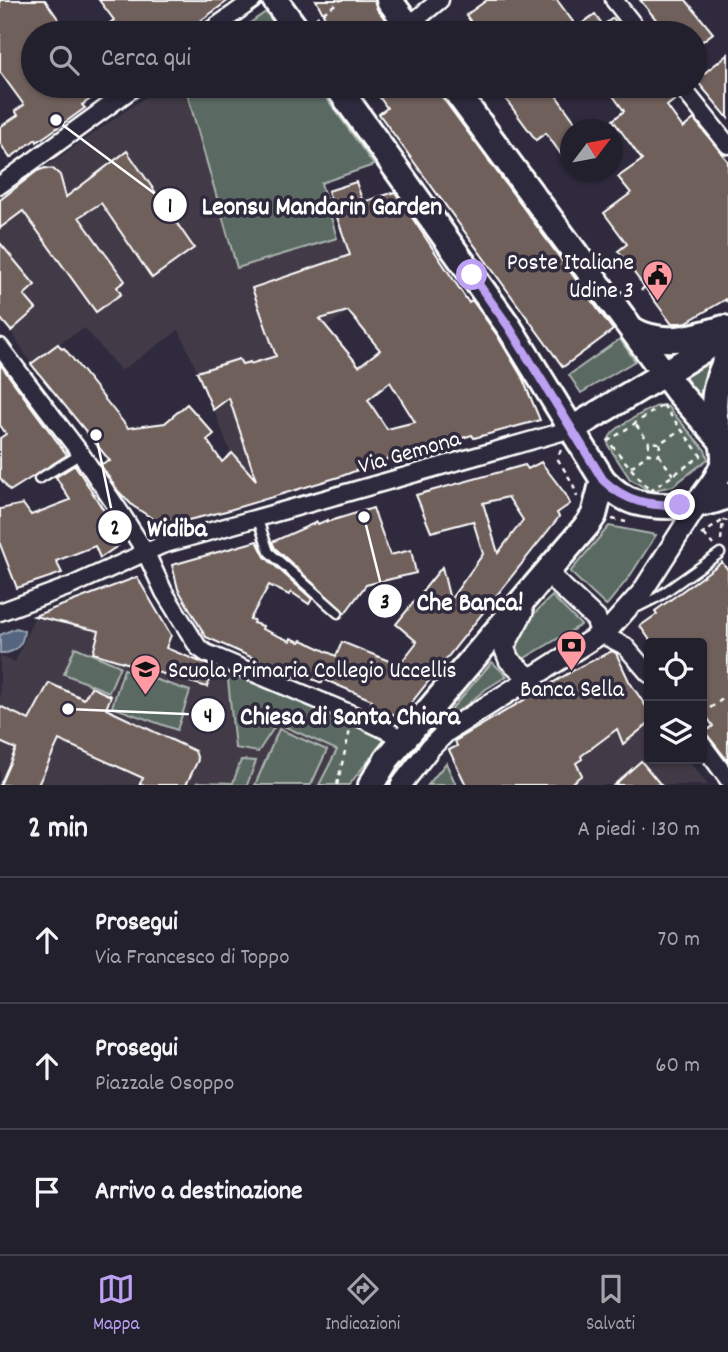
<!DOCTYPE html>
<html lang="it">
<head>
<meta charset="utf-8">
<style>
	body { margin:0; font-family:Dekko,sans-serif; background:#2f2d3a; color:#f1f3f6 }
	.controls { position:absolute; right:21px; bottom:21px; display:grid; overflow:hidden; border-radius:7px; box-shadow:0 2px 5px #0004 }
	.controls button { width:63px; height:63px; display:grid; place-items:center; padding:0; border:0; border-bottom:2px solid #403e4a; background:#23202e; color:#f1f3f6; font:35px sans-serif }
	.compass { position:absolute; left:560px; top:119px; width:63px; height:63px; border-radius:50%; background:#23202e; box-shadow:0 2px 5px #0004; rotate:58deg }
	.stop { position:absolute; width:21px; height:21px; margin:-16px; border:5px solid #bca0f2; border-radius:50%; background:#fff }
	.stop.end { background:#bca0f2; border-color:#fff; box-shadow:0 2px 7px #0008 }
	.list { margin:0; padding:0; list-style:none }
	h2 { display:flex; justify-content:space-between; align-items:center; height:91px; margin:0; padding:0 28px; font-size:30px }
	h2 small { font-size:23px; font-weight:400; color:#a3a3aa }
	.list li { display:grid; grid-template-columns:46px 1fr auto; gap:21px; align-items:center; box-sizing:border-box; height:126px; padding:0 28px; border-top:2px solid #403e4a }
	.list b { display:block; font-size:26px; white-space:nowrap }
	.list p { margin:0; font-size:23px; white-space:nowrap; color:#a3a3aa }
	.list em { font-size:23px; font-style:normal; color:#a3a3aa }
	.icon { flex:none; width:38px; height:38px; fill:none; stroke:currentColor; stroke-width:2; stroke-linecap:round; stroke-linejoin:round }
	.map { position:relative; flex:none; width:728px; height:785px; overflow:hidden }
	.search { position:absolute; background:#23202e; box-shadow:0 2px 5px #0004; left:21px; right:21px; top:21px; height:77px; display:flex; align-items:center; gap:18px; box-sizing:border-box; padding:0 24px; border-radius:38px; color:#a3a3aa; font-size:26px }
	.sheet { height:469px; background:#23202e }
	nav { display:flex; justify-content:space-around; align-items:center; box-sizing:border-box; height:98px; border-top:2px solid #403e4a; background:#23202e; font-size:19px; color:#a3a3aa }
	nav a { display:grid; justify-items:center; gap:4px }
	nav .on { color:#bca0f2 }
	.map>svg:first-child { display:block }
	.built { fill:#423a46 }
	.green { fill:#5a6a62; stroke:#acb4b0; stroke-width:2 }
	.water { fill:#54657f; stroke:#98a3b2; stroke-width:2 }
	.building { fill:#6f605c; stroke:#fff; stroke-width:2; fill-rule:evenodd }
	.lines { fill:none; stroke-linecap:round; stroke-linejoin:round }
	.service-casing { stroke:#fff; stroke-width:13 }
	.minor-casing { stroke:#fff; stroke-width:21 }
	.tertiary-casing { stroke:#fff; stroke-width:24 }
	.primary-casing { stroke:#fff; stroke-width:30 }
	.path { stroke:#fff; stroke-width:2.5; stroke-dasharray:5 5; stroke-linecap:butt }
	.service { stroke:#2f2a3d; stroke-width:8 }
	.minor { stroke:#2f2a3d; stroke-width:16 }
	.tertiary { stroke:#2f2a3d; stroke-width:19 }
	.primary { stroke:#2f2a3d; stroke-width:24 }
	.route { stroke:#bca0f2; stroke-width:9 }
	.labels { text-anchor:middle; stroke-width:7; stroke-linejoin:round; paint-order:stroke }
	.poi-label { font-size:24px; fill:#fff; stroke:#2f2a3d; text-anchor:end }
	.street-label { font-size:24px; fill:#fff; stroke:#2f2a3d }
	.leader { fill:none; stroke:#fff; stroke-width:2.5 }
	.callout-dot { fill:#fff; stroke:#2f2a3d; stroke-width:2.5 }
	.mark-label { font-size:21px; text-anchor:middle; font-weight:bold; fill:#111 }
	.callout-label { font-size:26px; text-anchor:middle; font-weight:bold; fill:#fff; stroke:#2f2a3d; stroke-width:7; stroke-linejoin:round; paint-order:stroke }
</style>
</head>
<body>
<div class="map">
<svg width="728" height="785" viewBox="0 0 728 785">
	<rect width="100%" height="100%" fill="#2f2a3d"/>
	<filter id="ink" filterUnits="userSpaceOnUse"><feTurbulence type="fractalNoise" baseFrequency=".0143" numOctaves="2"/><feDisplacementMap in="SourceGraphic" scale="14" xChannelSelector="R" yChannelSelector="G"/><feConvolveMatrix kernelMatrix="1 2 1 2 8 2 1 2 1" color-interpolation-filters="sRGB"/></filter>
	<g filter="url(#ink)">
		<!-- built -->
		<g class="built">
			<path d="M161,86H185L237,267L337,238L345,239L359,234L362,240L417,221L424,231L355,254L357,305L327,327L357,363L353,432L366,467L245,505L234,462L214,410L179,330L121,371L85,328L58,344L31,364L11,331L0,321V199Z"/>
			<path d="M34,618L151,642L352,722L319,785H0V656L15,662Z"/>
			<path d="M581,666L595,697L623,743L649,723V759H687L708,785H532L500,716Z"/>
		</g>
		<!-- green -->
		<g class="green">
			<path d="M266,12L281,33H235Z"/>
			<path d="M185,86H318L374,165L321,183L337,238L237,268Z"/>
			<path d="M620,339L635,361L581,393L569,375Z"/>
			<path d="M728,348L705,381L702,400L685,377Z"/>
			<path d="M663,405L668,407L705,450L708,459L673,486L650,491L630,479L609,447C608,441 607,441 611,435C617,426 652,406 663,405Z"/>
			<path d="M609,526L656,535L630,576L606,606L570,572Z"/>
			<path d="M552,596L581,625L523,659C499,643 540,608 552,596Z"/>
			<path d="M75,647L120,666L109,692L64,674Z"/>
			<path d="M492,662L507,676L486,689L447,721V714Z"/>
			<path d="M124,669L190,691L177,730L112,707Z"/>
			<path d="M227,670L386,738L349,785H319L337,750L277,723L258,752L235,748Z"/>
			<path d="M279,729L327,750L311,785H255Z"/>
			<path d="M241,760L256,761L247,785H196L198,782L233,783Z"/>
			<path d="M446,763L456,785H428Z"/>
		</g>
		<!-- water -->
		<path class="water" d="M16,628L24,631C23,646 14,654 0,653V635Z"/>
		<!-- building -->
		<g class="building">
			<path d="M0,0H45L68,33H33V86H109L82,105L85,108L67,121L37,142L36,139L10,158L0,143V127L18,115L15,111L24,105L0,72Z"/>
			<path d="M99,0H229L184,33H95L114,20Z"/>
			<path d="M316,0H374L377,9L396,33H333Z"/>
			<path d="M487,0H557L577,27L595,14L603,25L613,18L625,33H544L540,27L531,33H479L466,15Z"/>
			<path d="M640,0H686L713,33L695,47V33H667Z"/>
			<path d="M728,54V118L696,80Z"/>
			<path d="M372,86H434L613,330L563,367L379,114L387,108Z"/>
			<path d="M496,86H549L581,130H570V167L546,133L536,140Z"/>
			<path d="M606,86H668L677,98L667,106L683,128L694,119L728,161V298L685,323H671L618,251L627,244L604,213L631,193L618,177L642,160L613,120L624,111Z"/>
			<path d="M127,151L194,248L152,278L101,203L79,217L125,281L117,287L121,294L96,312L23,211L0,228V200L37,171L45,168L53,169L60,175L66,197Z"/>
			<path d="M356,182L363,202L395,192L469,303L472,300L497,335L522,377L540,420L474,438L472,435L401,457L400,454L342,476L226,511L180,522H158L133,506L118,491L100,464L110,461L31,364L58,344L62,349L64,348L128,428L165,423L187,404L214,434L207,440L222,462L232,453L256,480L229,398L213,410L197,372L239,359L242,364L250,362V364L276,356L252,288L350,255L328,191ZM348,311L380,350L359,366L320,319ZM390,382L415,422L387,429L368,400Z"/>
			<path d="M0,243L35,285L24,295L36,309L11,331L0,318Z"/>
			<path d="M0,364L67,455L10,491L0,478V438L6,434L0,425Z"/>
			<path d="M541,462L566,495L570,504L557,513L559,517L400,717L370,705L372,700L323,679L322,683L299,674L298,678L206,637L178,589L172,565L257,541L265,557L312,599L309,604L291,592L289,595L269,585L250,619L254,620L253,623L263,626L262,629L290,641L291,638L300,642L302,640L336,656L342,642L399,665L417,642L396,624L442,567L450,600L483,554L473,521L431,532L416,495L525,465L528,469ZM508,497L523,520L498,553L483,503Z"/>
			<path d="M75,465L111,522L119,545L100,558L95,546L56,561L62,573L17,588L0,544V509L23,504L31,515L70,500L56,477Z"/>
			<path d="M373,508L390,555L411,550L416,573L366,585L345,613L275,548L272,542L317,522L318,524L327,520V522Z"/>
			<path d="M722,562L728,570V761L705,732L713,726L702,710V643H652L640,626L657,614L655,611Z"/>
			<path d="M137,577L171,635L166,648L213,667L207,687L93,653L99,631L34,616Z"/>
			<path d="M612,651L616,653L629,681L649,711V723L623,744L617,729L581,756L582,759L576,763L582,775L569,785H466L449,750L457,746L455,741L581,666Z"/>
			<path d="M49,683L84,699L91,687L111,696L106,709L195,751L198,760L186,785H139L143,778L59,740L38,785H0L16,749L0,742V706L29,720Z"/>
			<path d="M641,761L661,785H614Z"/>
		</g>
		<g class="lines">
			<defs>
				<g id="service">
					<path d="M39,479L81,454"/>
					<path d="M257,517L269,552L338,613"/>
					<path d="M638,607L658,597L720,553"/>
				</g>
				<g id="minor">
					<path d="M614,0L640,33"/>
					<path d="M408,26L440,0"/>
					<path d="M207,33L253,0"/>
					<path d="M681,86L728,145"/>
					<path d="M0,185L136,86"/>
					<path d="M0,347L81,454L122,515L145,551L164,592L198,647L206,653L354,715L404,739"/>
					<path d="M0,612L73,585L162,545L572,429"/>
					<path d="M601,634L625,646L649,674"/>
					<path d="M702,744L728,779"/>
				</g>
				<g id="tertiary">
					<path d="M540,583L546,572L596,619L601,634"/>
					<path d="M523,612L504,647L509,660L530,678"/>
					<path d="M401,785L430,748L446,732L610,628L642,592L699,503"/>
				</g>
				<g id="primary">
					<path d="M275,0L299,33"/>
					<path d="M389,0L414,33"/>
					<path d="M337,86L509,327L603,480C613,490 622,498 635,502C659,509 706,507 728,495"/>
					<path d="M452,86L678,392L728,448"/>
					<path d="M633,330C663,347 694,337 724,328"/>
					<path d="M572,429L728,335"/>
					<path d="M699,503C708,490 721,476 724,460C725,446 719,434 716,422C711,399 717,377 728,357"/>
					<path d="M371,785L387,759L588,524L594,515L603,480"/>
				</g>
			</defs>
			<!-- service casing -->
			<use href="#service" class="service-casing"/>
			<!-- minor casing -->
			<use href="#minor" class="minor-casing"/>
			<!-- tertiary casing -->
			<use href="#tertiary" class="tertiary-casing"/>
			<!-- primary casing -->
			<use href="#primary" class="primary-casing"/>
			<!-- path -->
			<g class="path">
				<path d="M315,19L341,0"/>
				<path d="M641,291L644,287"/>
				<path d="M725,299L727,302"/>
				<path d="M663,405L701,456L650,491L608,441Z"/>
				<path d="M636,425L649,442"/>
				<path d="M660,443L659,455L648,454L649,442L660,443L680,430"/>
				<path d="M561,450L557,458L573,484L577,497"/>
				<path d="M659,455L673,475"/>
				<path d="M631,467L648,454"/>
				<path d="M612,519L626,522"/>
				<path d="M704,534L713,545"/>
				<path d="M701,535L722,521"/>
				<path d="M721,540L723,520L728,521"/>
				<path d="M702,714L728,695"/>
				<path d="M337,785L350,730"/>
			</g>
			<!-- service -->
			<use href="#service" class="service"/>
			<!-- minor -->
			<use href="#minor" class="minor"/>
			<!-- tertiary -->
			<use href="#tertiary" class="tertiary"/>
			<!-- primary -->
			<use href="#primary" class="primary"/>
		</g>
	</g>
	<g class="lines" filter="url(#ink)">
		<!-- route -->
		<path class="route" d="M472,275L509,327L603,480C626,502 649,506 680,505"/>
	</g>
	<!-- icons -->
	<defs>
		<symbol id="civic-pin" viewBox="-11 -11 22 30"><path d="M0 17L-7.5 6A9.5 9.5 0 1 1 7.5 6Z" fill="#ff9aa2" stroke="#2f2a3d"/><path d="M-.6-6.5H3V-4.5H.6V-3L4-1V1h2V6H-6V1h2V-1L-.6-3ZM-1.2 2.5V6h2.4V2.5Z" fill="#111"/></symbol>
		<symbol id="bank-pin" viewBox="-11 -11 22 30"><path d="M0 17L-7.5 6A9.5 9.5 0 1 1 7.5 6Z" fill="#ff9aa2" stroke="#2f2a3d"/><path d="M-6-4H6V4H-6ZM0-2.3a2.3 2.3 0 1 0 0 4.6a2.3 2.3 0 1 0 0-4.6Z" fill="#111"/></symbol>
		<symbol id="school-pin" viewBox="-11 -11 22 30"><path d="M0 17L-7.5 6A9.5 9.5 0 1 1 7.5 6Z" fill="#ff9aa2" stroke="#2f2a3d"/><path d="M0-5L7-2L0 1L-7-2ZM-4 1L0 2.5L4 1V4Q0 6-4 4Z" fill="#111"/></symbol>
	</defs>
	<g fill-rule="evenodd">
		<use href="#civic-pin" x="640" y="258" width="35" height="47"/>
		<use href="#bank-pin" x="554" y="628" width="35" height="47"/>
		<use href="#school-pin" x="128" y="652" width="35" height="47"/>
	</g>
	<g class="labels">
		<!-- poi labels -->
		<g class="poi-label">
			<text x="634" y="269">Poste Italiane<tspan x="634" dy="28">Udine 3</tspan></text>
			<text x="168" y="677" text-anchor="start">Scuola Primaria Collegio Uccellis</text>
			<text x="572" y="696" text-anchor="middle">Banca Sella</text>
		</g>
		<!-- street labels -->
		<g class="street-label">
			<text transform="translate(409 451) rotate(-16)" y="8">Via Gemona</text>
		</g>
	</g>
	<!-- callouts -->
	<path class="leader" d="M56 120L170 205M96 435L115 527M364 517L385 601M68 709L208 715"/>
	<g class="callout-dot">
		<circle cx="56" cy="120" r="7"/>
		<circle cx="96" cy="435" r="7"/>
		<circle cx="364" cy="517" r="7"/>
		<circle cx="68" cy="709" r="7"/>
		<circle cx="170" cy="205" r="18"/>
		<circle cx="115" cy="527" r="18"/>
		<circle cx="385" cy="601" r="18"/>
		<circle cx="208" cy="715" r="18"/>
	</g>
	<g class="mark-label">
		<text x="170" y="212">1</text>
		<text x="115" y="534">2</text>
		<text x="385" y="608">3</text>
		<text x="208" y="722">4</text>
	</g>
	<g class="callout-label">
		<text x="322" y="214">Leonsu Mandarin Garden</text>
		<text x="177" y="536">Widiba</text>
		<text x="470" y="610">Che Banca!</text>
		<text x="350" y="724">Chiesa di Santa Chiara</text>
	</g>
</svg>
<div class="controls">
<button><svg class="icon" aria-label="locate" viewBox="0 0 24 24"><circle cx="12" cy="12" r="6"/><path d="M12 2v4M12 18v4M2 12h4M18 12h4"/></svg></button>
<button><svg class="icon" aria-label="layers" viewBox="0 0 24 24"><path d="M12 4l9 5-9 5-9-5zM3 14l9 5 9-5"/></svg></button>
</div>
<svg class="compass" viewBox="-18 -18 36 36"><path d="M0-13l5 13h-10z" fill="#e53935"/><path d="M0 13l5-13h-10z" fill="#a3a3aa"/></svg>
<div class="stop" style="left:472px;top:275px"></div>
<div class="stop end" style="left:680px;top:505px"></div>
<div class="search"><svg class="icon" aria-label="search" viewBox="0 0 24 24"><circle cx="10" cy="10" r="6"/><path d="M15 15l6 6"/></svg>Cerca qui</div>
</div>
<section class="sheet">
<h2>2 min<small>A piedi · 130 m</small></h2>
<ul class="list">
<li><svg class="icon" aria-label="ahead" viewBox="0 0 24 24"><path d="M12 20V5M6 11l6-6 6 6"/></svg><div><b>Prosegui</b><p>Via Francesco di Toppo</p></div><em>70 m</em></li>
<li><svg class="icon" aria-label="ahead" viewBox="0 0 24 24"><path d="M12 20V5M6 11l6-6 6 6"/></svg><div><b>Prosegui</b><p>Piazzale Osoppo</p></div><em>60 m</em></li>
<li><svg class="icon" aria-label="arrive" viewBox="0 0 24 24"><path d="M6 21V4h12l-3 4 3 4H6"/></svg><div><b>Arrivo a destinazione</b></div></li>
</ul>
</section>
<nav>
<a class="on"><svg class="icon" aria-label="map" viewBox="0 0 24 24"><path d="M3 6l6-2 6 2 6-2v14l-6 2-6-2-6 2zM9 4v14M15 6v14"/></svg>Mappa</a>
<a><svg class="icon" aria-label="directions" viewBox="0 0 24 24"><path d="M12 3l9 9-9 9-9-9zM9 14v-3h6M13 9l2 2-2 2"/></svg>Indicazioni</a>
<a><svg class="icon" aria-label="saved" viewBox="0 0 24 24"><path d="M7 4h10v16l-5-4-5 4z"/></svg>Salvati</a>
</nav>
</body>
</html>
